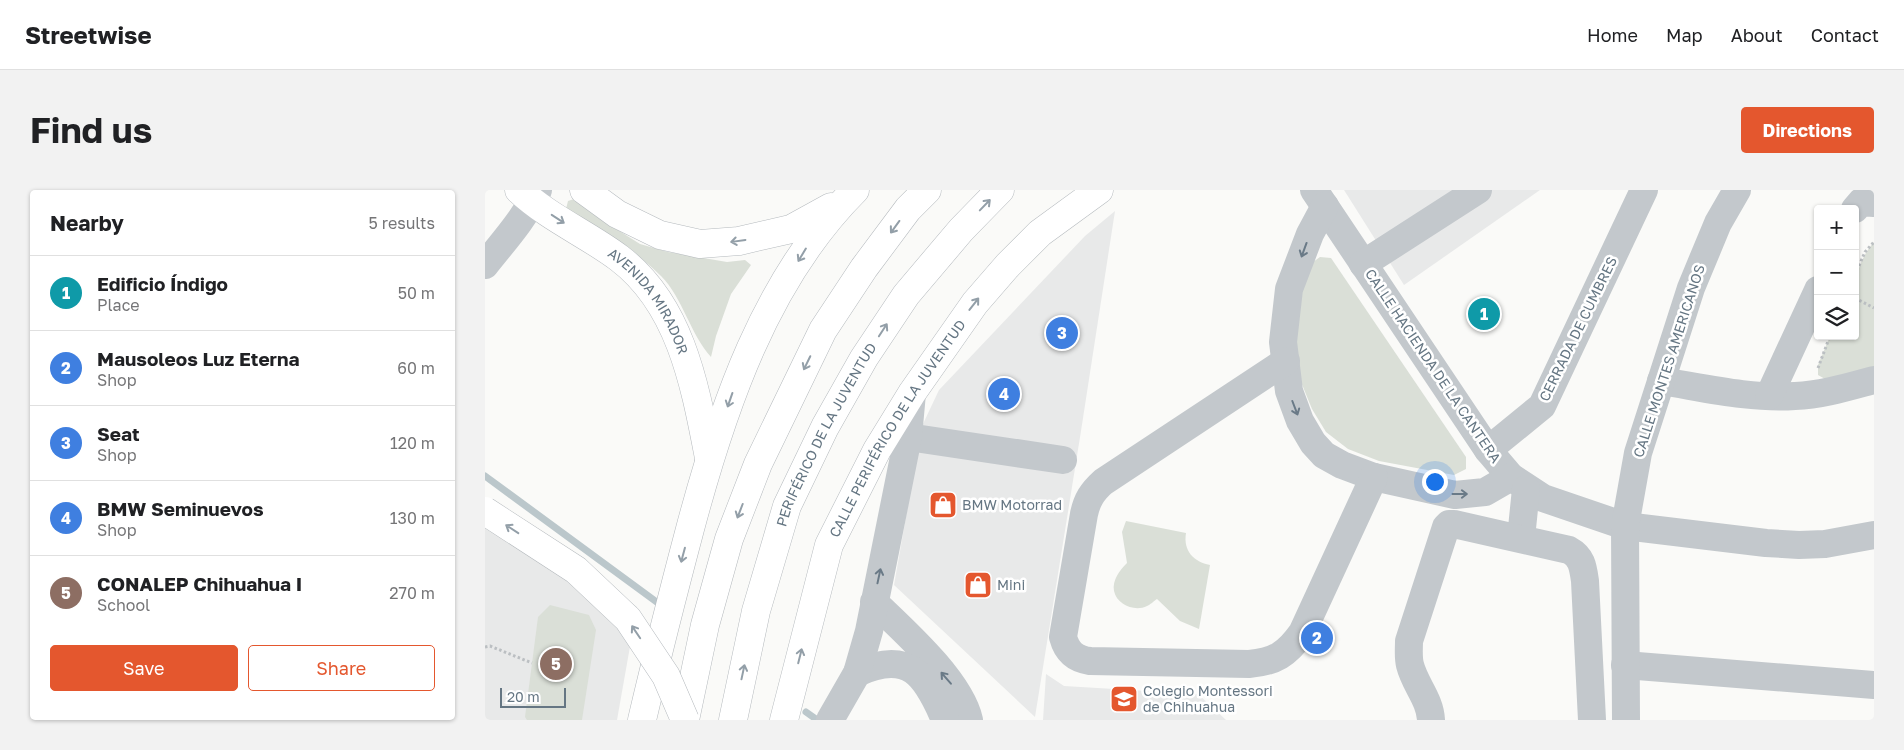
<!DOCTYPE html>
<html lang="en">
<head>
<meta charset="utf-8">
<style>
	body { margin:0; font-family:"Golos Text",sans-serif; background:#f2f2f2; color:#202124 }
	.controls { position:absolute; right:15px; top:15px; display:grid; overflow:hidden; border-radius:5px; box-shadow:0 1px 4px #0004 }
	.controls button { width:45px; height:45px; display:grid; place-items:center; padding:0; border:0; border-bottom:1px solid #e0e0e0; background:#fff; color:#202124; font:25px sans-serif }
	.scale { position:absolute; left:15px; bottom:12px; width:66px; box-sizing:border-box; padding-left:5px; border:2px solid #657683; border-top:0; font-size:14px; line-height:18px; white-space:nowrap; color:#657683; -webkit-text-stroke:4px #fff; paint-order:stroke }
	.you { position:absolute; left:949px; top:291px; width:18px; height:18px; margin:-12px; border:4px solid #fff; border-radius:50%; background:#1a73e8; box-shadow:0 0 0 8px #1a73e833 }
	.badge { display:grid; place-items:center; width:32px; height:32px; border-radius:50%; background:#e4572e; color:#fff; font-size:16px; font-weight:700 }
	.pin { position:absolute; translate:-50% -50%; border:2px solid #fff; box-shadow:0 1px 5px #0006 }
	.list { margin:0; padding:0; list-style:none }
	h2 { display:flex; justify-content:space-between; align-items:center; height:65px; margin:0; padding:0 20px; font-size:21px }
	h2 small { font-size:16px; font-weight:400; color:#757577 }
	.list li { display:grid; grid-template-columns:32px 1fr auto; gap:15px; align-items:center; box-sizing:border-box; height:75px; padding:0 20px; border-top:1px solid #e0e0e0 }
	.list b { display:block; font-size:19px; white-space:nowrap }
	.list p { margin:0; font-size:16px; white-space:nowrap; color:#757577 }
	.list em { font-size:16px; font-style:normal; color:#757577 }
	.actions { display:flex; gap:10px; padding:15px 20px }
	.actions a { flex:1; padding:11px 0; border:1px solid #e4572e; border-radius:5px; text-align:center; font-size:18px; color:#e4572e }
	.actions .main { background:#e4572e; color:#fff }
	.icon { flex:none; width:28px; height:28px; fill:none; stroke:currentColor; stroke-width:2; stroke-linecap:round; stroke-linejoin:round }
	.map { position:relative; flex:none; width:1389px; height:530px; overflow:hidden; border-radius:5px }
	header { display:flex; align-items:center; gap:30px; box-sizing:border-box; height:70px; padding:0 25px; background:#fff; border-bottom:1px solid #e0e0e0 }
	header strong { font-size:24px }
	nav { display:flex; gap:28px; margin-inline-start:auto; font-size:18px }
	.intro { display:flex; align-items:center; justify-content:space-between; box-sizing:border-box; height:120px; padding:0 30px }
	h1 { margin:0; font-size:35px }
	.button { padding:12px 22px; border-radius:5px; background:#e4572e; color:#fff; font-size:18px; font-weight:700 }
	main { display:flex; gap:30px; padding:0 30px }
	aside { flex:1; background:#fff; border-radius:5px; box-shadow:0 1px 4px #0004 }
	.map>svg:first-child { display:block }
	.built { fill:#e8e9e9 }
	.green { fill:#dadfd7 }
	.lines { fill:none; stroke-linecap:round; stroke-linejoin:round }
	.stream { stroke:#bbc7cb; stroke-width:7 }
	.major-casing { stroke:#b5babe; stroke-width:29 }
	.highway-casing { stroke:#b4b9bd; stroke-width:29 }
	.path { stroke:#bbbfc2; stroke-width:3; stroke-dasharray:2.5 2.5; stroke-linecap:butt }
	.minor { stroke:#c3c8cc; stroke-width:28 }
	.major { stroke:#fff; stroke-width:28 }
	.highway { stroke:#fff; stroke-width:28 }
	.highway-bridge-casing { stroke:#b4b9bd; stroke-width:29; stroke-linecap:butt }
	.highway-bridge { stroke:#fff; stroke-width:28 }
	.oneway { stroke:#939fa8 }
	.oneway2 { stroke:#6a7a87 }
	.labels { text-anchor:middle; stroke-width:5; stroke-linejoin:round; paint-order:stroke }
	.street-label { font-size:14px; fill:#657683; stroke:#fff }
	.poi-label { font-size:14px; fill:#657683; stroke:#fff; text-anchor:start }
</style>
</head>
<body>
<header>
<strong>Streetwise</strong>
<nav><a>Home</a><a>Map</a><a>About</a><a>Contact</a></nav>
</header>
<div class="intro"><h1>Find us</h1><a class="button">Directions</a></div>
<main>
<aside>
<h2>Nearby<small>5 results</small></h2>
<ul class="list">
<li><span class="badge" style="background:#0f9aa8">1</span><div><b>Edificio Índigo</b><p>Place</p></div><em>50 m</em></li>
<li><span class="badge" style="background:#3f7fe0">2</span><div><b>Mausoleos Luz Eterna</b><p>Shop</p></div><em>60 m</em></li>
<li><span class="badge" style="background:#3f7fe0">3</span><div><b>Seat</b><p>Shop</p></div><em>120 m</em></li>
<li><span class="badge" style="background:#3f7fe0">4</span><div><b>BMW Seminuevos</b><p>Shop</p></div><em>130 m</em></li>
<li><span class="badge" style="background:#8d6e63">5</span><div><b>CONALEP Chihuahua I</b><p>School</p></div><em>270 m</em></li>
</ul>
<div class="actions"><a class="main">Save</a><a>Share</a></div>
</aside>
<div class="map">
<svg width="1389" height="530" viewBox="0 0 1389 530">
	<rect width="100%" height="100%" fill="#fafaf8"/>
	<!-- built -->
	<g class="built">
		<path d="M859,0H1055L919,95Z"/>
		<path d="M630,21L596,241L550,527L409,395L437,236L454,200L600,46Z"/>
		<path d="M0,310L152,417L132,530H0Z"/>
		<path d="M561,484L579,496L713,504L741,530H558Z"/>
	</g>
	<!-- green -->
	<g class="green">
		<path d="M89,9L117,30L155,54L183,62L242,72L260,70L266,75L246,104L231,146L226,167C205,144 198,108 176,86C149,59 112,40 81,19L83,11Z"/>
		<path d="M1389,52V177L1340,189L1333,185V175L1345,146H1370C1370,110 1364,81 1389,52Z"/>
		<path d="M835,67L846,68L981,267V279L969,285L894,271L863,259L841,242L827,219L816,192L809,147L821,77Z"/>
		<path d="M641,331L701,343C698,361 709,372 725,375L714,439L695,431L672,409C669,411 665,415 662,416C650,422 632,415 629,401C627,390 635,380 642,373L637,342Z"/>
		<path d="M65,415L104,425L111,440L97,530H42L40,527L53,427Z"/>
	</g>
	<g class="lines">
		<!-- stream -->
		<g class="stream">
			<path d="M0,286L173,413"/>
			<path d="M321,522L331,529"/>
		</g>
		<defs>
			<g id="major">
				<path id="s1" d="M34,0C64,28 102,44 134,68C196,115 210,196 224,268"/>
				<path d="M99,0L132,24L175,45L215,54L254,51L306,39L346,17"/>
				<path d="M157,530C172,466 188,403 205,339C237,219 280,90 370,0"/>
				<path id="s2" d="M299,530L344,355L392,260L427,203L490,113L523,75L555,43L614,0"/>
			</g>
			<g id="highway">
				<path d="M200,530L220,435L244,349L273,274L338,140L379,78L423,19L442,0"/>
				<path id="s3" d="M248,530L271,421L302,316L340,237L379,168L421,105L476,40L515,0"/>
			</g>
		</defs>
		<!-- major casing -->
		<use href="#major" class="major-casing"/>
		<!-- highway casing -->
		<use href="#highway" class="highway-casing"/>
		<!-- path -->
		<g class="path">
			<path d="M1370,85L1380,62L1389,52"/>
			<path d="M1370,108L1389,118"/>
			<path d="M1333,178L1345,146"/>
			<path d="M0,457L5,456L47,473"/>
		</g>
		<!-- minor -->
		<g class="minor">
			<path d="M829,0L1003,260L1026,287L1058,308L1140,336L1281,353L1314,355L1340,354L1389,345"/>
			<path d="M840,16L825,44L804,99L798,152L804,201L815,231L828,253L839,265L857,275L889,287L970,305L1000,302L1026,287"/>
			<path d="M1370,19L1376,12L1389,13"/>
			<path d="M878,74L993,0"/>
			<path d="M0,75C19,51 40,28 53,0"/>
			<path d="M801,171L618,292C607,302 602,310 599,324L578,447C582,462 590,469 605,471L764,474C790,472 802,464 817,443L889,287"/>
			<path d="M1176,191C1220,198 1265,209 1310,206C1337,205 1363,197 1389,190"/>
			<path d="M1284,206L1333,100"/>
			<path d="M423,247L578,270"/>
			<path d="M1003,260L1057,216L1159,0"/>
			<path d="M1036,348L1041,299"/>
			<path d="M389,412C418,440 475,490 484,530"/>
			<path d="M1140,475L1389,495"/>
			<path d="M372,483C424,459 441,485 460,530"/>
			<path d="M345,530L372,483L384,441L423,247L427,203"/>
			<path d="M946,530C945,509 930,495 925,475C923,467 924,459 924,451L961,337L964,334H969L1084,360C1097,367 1098,377 1100,391L1107,530"/>
			<path d="M1141,530L1140,336L1153,263L1206,98L1233,33L1252,0"/>
		</g>
		<!-- major -->
		<use href="#major" class="major"/>
		<!-- highway -->
		<use href="#highway" class="highway"/>
		<defs>
			<path id="highway-bridge" d="M0,321L91,380L143,429L181,486L200,530"/>
		</defs>
		<!-- highway-bridge casing -->
		<use href="#highway-bridge" class="highway-bridge-casing"/>
		<!-- highway-bridge -->
		<use href="#highway-bridge" class="highway-bridge"/>
	</g>
	<!-- one-way arrows -->
	<defs><path id="oneway-shaft" d="M-6 0H5M1.5-3L5.5 0L1.5 3" fill="none" stroke-width="1.6" stroke-linecap="round" stroke-linejoin="round" transform="scale(1.25)"/></defs>
	<g class="oneway">
		<use href="#oneway-shaft" transform="translate(500 15) rotate(-46)"/>
		<use href="#oneway-shaft" transform="translate(73 29) rotate(33)"/>
		<use href="#oneway-shaft" transform="translate(410 37) rotate(126)"/>
		<use href="#oneway-shaft" transform="translate(253 51) rotate(172)"/>
		<use href="#oneway-shaft" transform="translate(317 65) rotate(121)"/>
		<use href="#oneway-shaft" transform="translate(489 114) rotate(-52)"/>
		<use href="#oneway-shaft" transform="translate(398 140) rotate(-57)"/>
		<use href="#oneway-shaft" transform="translate(322 173) rotate(116)"/>
		<use href="#oneway-shaft" transform="translate(245 210) rotate(109)"/>
		<use href="#oneway-shaft" transform="translate(255 321) rotate(111)"/>
		<use href="#oneway-shaft" transform="translate(27 339) rotate(-147)"/>
		<use href="#oneway-shaft" transform="translate(198 365) rotate(105)"/>
		<use href="#oneway-shaft" transform="translate(151 442) rotate(-124)"/>
		<use href="#oneway-shaft" transform="translate(315 466) rotate(-76)"/>
		<use href="#oneway-shaft" transform="translate(258 482) rotate(-78)"/>
	</g>
	<g class="oneway2">
		<use href="#oneway-shaft" transform="translate(819 60) rotate(110)"/>
		<use href="#oneway-shaft" transform="translate(810 218) rotate(69)"/>
		<use href="#oneway-shaft" transform="translate(975 304)"/>
		<use href="#oneway-shaft" transform="translate(394 386) rotate(-78)"/>
		<use href="#oneway-shaft" transform="translate(461 488) rotate(-131)"/>
	</g>
	<!-- icons -->
	<defs>
		<symbol id="shop-square" viewBox="-11 -11 22 22"><rect x="-9" y="-9" width="18" height="18" rx="4" fill="#e4572e" stroke="#fff"/><path d="M-5-2.5h2.3a2.7 3.5 0 0 1 5.4 0H5L5.5 6h-11ZM-1.5-2.5h3a1.5 2.3 0 0 0-3 0Z" fill="#fff"/></symbol>
		<symbol id="school-square" viewBox="-11 -11 22 22"><rect x="-9" y="-9" width="18" height="18" rx="4" fill="#e4572e" stroke="#fff"/><path d="M0-5L7-2L0 1L-7-2ZM-4 1L0 2.5L4 1V4Q0 6-4 4Z" fill="#fff"/></symbol>
	</defs>
	<g fill-rule="evenodd">
		<use href="#shop-square" x="442" y="299" width="32" height="32"/>
		<use href="#shop-square" x="477" y="379" width="32" height="32"/>
		<use href="#school-square" x="623" y="493" width="32" height="32"/>
	</g>
	<g class="labels">
		<!-- street labels -->
		<g class="street-label">
			<text dy="5" stroke="none"><textPath href="#s1" startOffset="174">AVENIDA MIRADOR</textPath></text>
			<text transform="translate(1093 139) rotate(-64)" y="5">CERRADA DE CUMBRES</text>
			<text transform="translate(1184 171) rotate(-72)" y="5">CALLE MONTES AMERICANOS</text>
			<text transform="translate(948 176) rotate(56)" y="5">CALLE HACIENDA DE LA CANTERA</text>
			<text dy="5" stroke="none"><textPath href="#s2" startOffset="316">CALLE PERIFÉRICO DE LA JUVENTUD</textPath></text>
			<text dy="5" stroke="none"><textPath href="#s3" startOffset="302">PERIFÉRICO DE LA JUVENTUD</textPath></text>
		</g>
		<!-- poi labels -->
		<g class="poi-label">
			<text x="477" y="320">BMW Motorrad</text>
			<text x="512" y="400">Mini</text>
			<text x="658" y="506">Colegio Montessori<tspan x="658" dy="16">de Chihuahua</tspan></text>
		</g>
	</g>
</svg>
<div class="controls">
<button>+</button>
<button>−</button>
<button><svg class="icon" aria-label="layers" viewBox="0 0 24 24"><path d="M12 4l9 5-9 5-9-5zM3 14l9 5 9-5"/></svg></button>
</div>
<div class="scale">20 m</div>
<div class="you"></div>
<div class="pin badge" style="left:999px;top:124px;background:#0f9aa8">1</div>
<div class="pin badge" style="left:832px;top:448px;background:#3f7fe0">2</div>
<div class="pin badge" style="left:577px;top:143px;background:#3f7fe0">3</div>
<div class="pin badge" style="left:519px;top:204px;background:#3f7fe0">4</div>
<div class="pin badge" style="left:71px;top:474px;background:#8d6e63">5</div>
</div>
</main>
</body>
</html>
